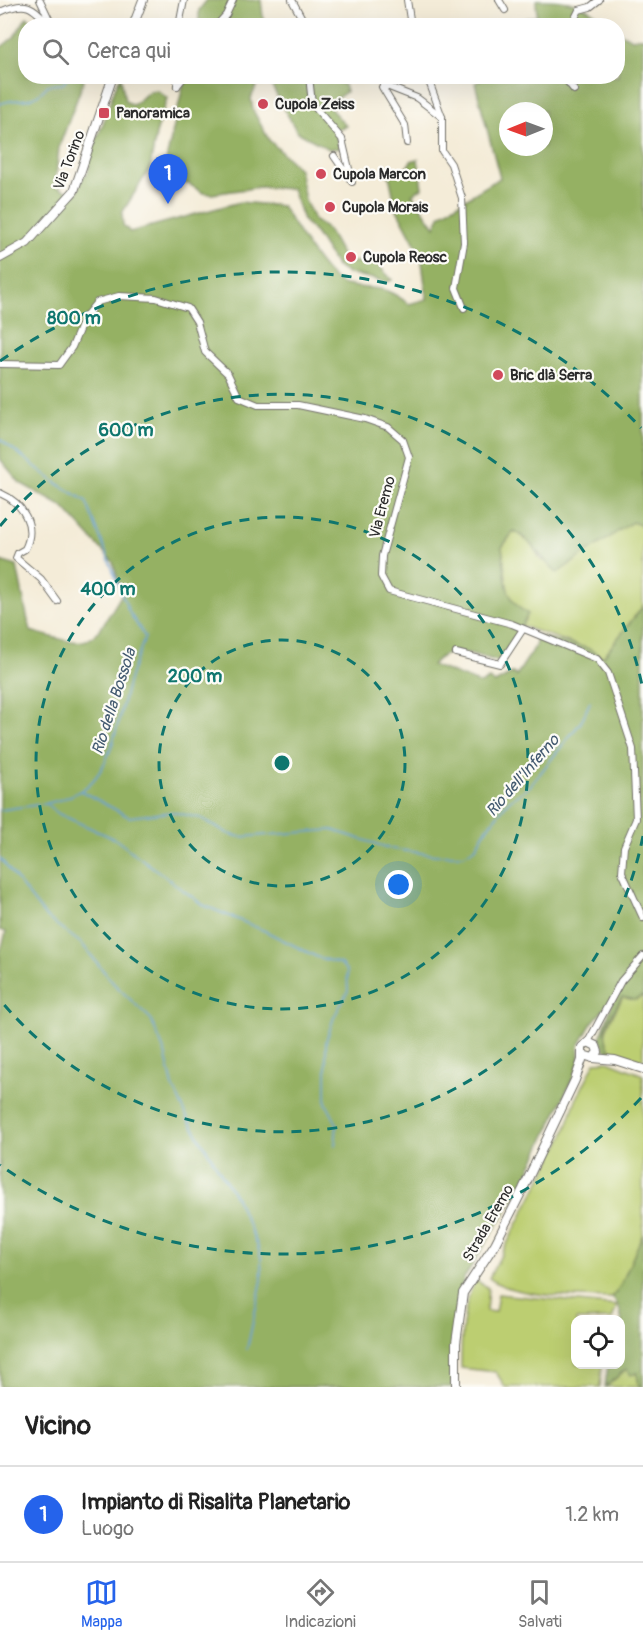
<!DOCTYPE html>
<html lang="it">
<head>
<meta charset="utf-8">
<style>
	body { margin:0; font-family:Pangolin,sans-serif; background:#f2f2f2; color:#222 }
	.controls { position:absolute; right:18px; bottom:18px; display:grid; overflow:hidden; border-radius:12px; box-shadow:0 6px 24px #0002 }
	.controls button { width:54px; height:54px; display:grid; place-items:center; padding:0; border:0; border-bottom:2px solid #e0e0e0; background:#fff; color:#222; font:30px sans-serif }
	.compass { position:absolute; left:499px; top:102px; width:54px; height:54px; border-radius:50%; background:#fff; box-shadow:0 6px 24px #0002; rotate:269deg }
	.you { position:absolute; left:399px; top:885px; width:21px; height:21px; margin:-15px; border:4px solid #fff; border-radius:50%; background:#1a73e8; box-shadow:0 0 0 9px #1a73e833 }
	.badge { display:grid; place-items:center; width:39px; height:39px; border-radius:50%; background:#2563eb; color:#fff; font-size:20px; font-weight:700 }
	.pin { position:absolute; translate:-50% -50px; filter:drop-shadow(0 2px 3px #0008) }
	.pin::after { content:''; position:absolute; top:32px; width:21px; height:18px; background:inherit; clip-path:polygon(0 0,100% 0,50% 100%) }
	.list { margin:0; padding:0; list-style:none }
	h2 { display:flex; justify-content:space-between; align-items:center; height:78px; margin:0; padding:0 24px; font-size:26px }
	h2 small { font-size:20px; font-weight:400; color:#767676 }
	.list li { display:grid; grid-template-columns:39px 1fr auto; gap:18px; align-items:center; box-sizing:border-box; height:96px; padding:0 24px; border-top:2px solid #e0e0e0 }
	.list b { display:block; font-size:22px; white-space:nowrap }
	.list p { margin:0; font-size:20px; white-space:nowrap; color:#767676 }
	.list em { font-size:20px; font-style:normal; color:#767676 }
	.icon { flex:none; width:33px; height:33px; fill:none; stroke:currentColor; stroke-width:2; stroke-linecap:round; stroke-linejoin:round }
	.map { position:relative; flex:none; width:643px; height:1387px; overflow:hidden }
	.search { position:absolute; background:#fff; box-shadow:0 6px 24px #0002; left:18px; right:18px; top:18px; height:66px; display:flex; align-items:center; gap:15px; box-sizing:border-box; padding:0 21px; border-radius:24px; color:#767676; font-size:22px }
	.sheet { height:174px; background:#fff }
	nav { display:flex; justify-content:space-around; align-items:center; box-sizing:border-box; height:84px; border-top:2px solid #e0e0e0; background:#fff; font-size:16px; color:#767676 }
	nav a { display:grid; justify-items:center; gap:3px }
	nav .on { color:#2563eb }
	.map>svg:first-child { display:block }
	.green { fill:#bcce71; stroke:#747c4e; stroke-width:1.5 }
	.forest { fill:#95b163; stroke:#606e47; stroke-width:1.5; fill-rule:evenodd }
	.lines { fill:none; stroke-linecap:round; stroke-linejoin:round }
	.stream { stroke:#68a1d7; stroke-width:1.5 }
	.minor-casing { stroke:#716f68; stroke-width:8 }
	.major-casing { stroke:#716f68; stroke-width:10 }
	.minor { stroke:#fff; stroke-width:6 }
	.major { stroke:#fff; stroke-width:8 }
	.ring { fill:none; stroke:#0f766e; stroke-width:3; stroke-dasharray:10 8 }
	.poi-dot { fill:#d1495b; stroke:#fdfcf7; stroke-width:2 }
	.labels { text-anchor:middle; stroke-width:4.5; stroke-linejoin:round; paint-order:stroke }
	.poi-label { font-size:15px; font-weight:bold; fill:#2b2b2b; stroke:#fdfcf7; text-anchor:start }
	.street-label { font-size:15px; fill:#2b2b2b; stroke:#fdfcf7 }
	.water-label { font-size:16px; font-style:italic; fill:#435a70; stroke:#fdfcf7 }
	.centre { fill:#0f766e; stroke:#fdfcf7; stroke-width:3 }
	.ring-label { font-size:18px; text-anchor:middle; font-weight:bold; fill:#0f766e; stroke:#fdfcf7; stroke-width:4.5; stroke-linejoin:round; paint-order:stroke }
</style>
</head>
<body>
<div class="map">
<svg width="643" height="1387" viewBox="0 0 643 1387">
	<rect width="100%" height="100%" fill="#fdfcf7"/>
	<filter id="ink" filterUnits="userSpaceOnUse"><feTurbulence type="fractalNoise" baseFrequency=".0167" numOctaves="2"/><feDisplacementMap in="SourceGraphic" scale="12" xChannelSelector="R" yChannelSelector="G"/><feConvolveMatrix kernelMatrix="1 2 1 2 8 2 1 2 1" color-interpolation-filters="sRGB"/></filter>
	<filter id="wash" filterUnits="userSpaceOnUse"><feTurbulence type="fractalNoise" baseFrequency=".008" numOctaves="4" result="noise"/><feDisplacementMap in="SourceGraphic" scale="24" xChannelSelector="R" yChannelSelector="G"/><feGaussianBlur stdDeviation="1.35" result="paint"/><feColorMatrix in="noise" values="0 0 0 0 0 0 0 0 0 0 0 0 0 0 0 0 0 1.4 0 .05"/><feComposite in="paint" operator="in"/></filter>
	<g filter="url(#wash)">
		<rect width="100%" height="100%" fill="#f4ecd8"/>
		<!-- green -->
		<g class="green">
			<path d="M632,522L641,525L643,530V606L603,658C581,644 546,635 519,625L526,619L525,612L518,610L508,594L502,547L514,531L528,538L541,560L571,564L590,548Z"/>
			<path d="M643,996V1063C591,1050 601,1036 623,997L635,1000Z"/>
			<path d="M608,1061L643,1075V1234L621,1285L612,1298C579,1297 514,1298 489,1278L564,1135L575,1102L595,1062Z"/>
			<path d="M475,1280L488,1288L486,1311L495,1312L498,1294L617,1306L612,1319L576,1320V1364L602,1365L600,1387H505L496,1372L461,1368C461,1337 462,1309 475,1280Z"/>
			<path d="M626,1369L637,1373L639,1387H606Z"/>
		</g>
		<!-- forest -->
		<g class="forest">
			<path d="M207,0H261L264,25H199V10Z"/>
			<path d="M536,0C567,0 585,1 607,25L511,26V22L537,16Z"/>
			<path d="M27,17L36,25L26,26V76L83,77L84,80L59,147L55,186L76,195L84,175H87L90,165L87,164C93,146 101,130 107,113C111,100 113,89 121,77L125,101L133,105L150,91L157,90L167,98L156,134L150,168L122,213L123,225L130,232L240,202L282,206C294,224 325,280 345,285C377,292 378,281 409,304L427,299L421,255L396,208L387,166L404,172L411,161L418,159L422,188L412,194L435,227L441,214L500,178L475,83L487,76H618V32L632,39L643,37V530L641,525L632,522L557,573C540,559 533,541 514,531L502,547C506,575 502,599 528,614L501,662C477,656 450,642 432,665L481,684L489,679L495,683L513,673L516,676L535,647L537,636L587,648L603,657L643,606V996L635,1000L622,997C611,1017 596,1032 613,1053L605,1050L600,1038L615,996L592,1023L579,1046V1062L574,1075L523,1184L464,1278L455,1314L452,1387H0V953L6,932L0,930V561L17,566L30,631C93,648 88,650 122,594L113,562L63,507L20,483L0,459V48L14,37ZM508,111H544V147H508Z"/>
			<path d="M308,76C322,83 326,74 344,85L346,92L327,105L346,126L335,130L340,148L329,149L297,132L271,85L263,83L257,85L251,98L253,110L269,140L299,169L305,200L314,220L328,230L346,262H375L392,280L387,282L347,273L337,267L316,234L303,220L292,189L260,187L212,194L203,193L189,184L181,183L167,187L161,183L185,77Z"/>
			<path d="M643,1234V1387H639L637,1373L631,1375L626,1369L605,1387L608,1365L620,1364C620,1344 628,1311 612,1298L621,1285Z"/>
		</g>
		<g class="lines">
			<!-- stream -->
			<g class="stream">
				<path d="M0,104C22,95 28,108 48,85L63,84L69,76"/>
				<path d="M0,439L55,482L86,501L129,612L145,637C140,652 133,666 129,680C118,714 114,772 80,791C54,806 28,805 0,810"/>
				<path d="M81,791L129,817L172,812L200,818L229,834L241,837L332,830L392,849L436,855H464L476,847L487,828L509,801L530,786L581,722L590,702"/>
				<path d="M46,804L59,814L115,839L203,905L265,931L317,957L341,964L347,971L348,991L334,1017L326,1041V1103L337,1124L335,1145"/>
				<path d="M0,858L45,916L82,944L114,984L151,1019L165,1053L173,1086L188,1119L235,1196L257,1244L261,1258L262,1280L247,1349"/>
			</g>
		</g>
	</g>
	<g filter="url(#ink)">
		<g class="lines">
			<defs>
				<g id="minor">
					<path d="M40,0L49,19"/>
					<path d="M292,0L306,26"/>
					<path d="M407,0L411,26"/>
					<path d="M499,0L505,10"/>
					<path d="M0,12C26,0 32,5 50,26"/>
					<path d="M179,26L184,0"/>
					<path d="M216,26L226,15L233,0"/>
					<path d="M571,26L579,10L590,7L599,0"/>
					<path d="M309,76L312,104L342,139L352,182L334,156"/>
					<path d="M427,76L442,117V151L451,164L462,198L464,243L456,288L464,308"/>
					<path d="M563,76L574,90"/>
					<path d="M177,86L185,76"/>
					<path d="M177,86V76"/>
					<path d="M407,143L405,125L382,87L384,85L417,98L442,117"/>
					<path d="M0,364L59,365L72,347L84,318L97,302L119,296L156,298L188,308L197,322L205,352L228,374L239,397L258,405H298L365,419L388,427L403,440L409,457L382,556L381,576L389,591L512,624L597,659L608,673L633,749L636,819L624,847L622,872L643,918"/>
					<path d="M0,493C23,503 37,526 25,549L18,553L16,558L41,579L57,601"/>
					<path d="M456,653L500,664L523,629"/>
					<path d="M588,1042L621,981L643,956"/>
				</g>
				<g id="major">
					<path d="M133,26L143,0"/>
					<path d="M0,258L27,243L74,191L113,76"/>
					<path d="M593,1058L615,1060L643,1069"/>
					<path d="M456,1387V1343L463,1293L495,1244L523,1189L575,1080L582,1060V1047L588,1042L596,1046L598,1052L593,1058L583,1055"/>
				</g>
			</defs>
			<!-- minor casing -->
			<use href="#minor" class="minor-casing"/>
			<!-- major casing -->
			<use href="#major" class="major-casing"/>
			<!-- minor -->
			<use href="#minor" class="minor"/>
			<!-- major -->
			<use href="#major" class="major"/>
		</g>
	</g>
	<!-- distance rings -->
	<g class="ring">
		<circle cx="282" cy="763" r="123"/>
		<circle cx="282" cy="763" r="246"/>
		<path d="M643 836A368 368 0 0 1 0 1000M0 526A368 368 0 0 1 643 690"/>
		<path d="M641 1098A491 491 0 0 1 0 1165M0 361A491 491 0 0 1 641 428"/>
	</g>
	<!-- markers -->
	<g class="poi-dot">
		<circle cx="263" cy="104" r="6"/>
		<rect x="98" y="107" width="12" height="12" rx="3"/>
		<circle cx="321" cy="174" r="6"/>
		<circle cx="330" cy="207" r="6"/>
		<circle cx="351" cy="257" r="6"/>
		<circle cx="498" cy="375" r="6"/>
	</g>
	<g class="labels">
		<!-- poi labels -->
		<g class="poi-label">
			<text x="275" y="109">Cupola Zeiss</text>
			<text x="116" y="118">Panoramica</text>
			<text x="333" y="179">Cupola Marcon</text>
			<text x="342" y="212">Cupola Morais</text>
			<text x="363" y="262">Cupola Reosc</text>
			<text x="510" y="380">Bric dlà Serra</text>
		</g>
		<!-- street labels -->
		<g class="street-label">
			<text transform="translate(69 160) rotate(-69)" y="5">Via Torino</text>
			<text transform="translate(382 507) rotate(-75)" y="5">Via Eremo</text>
			<text transform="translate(488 1223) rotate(-60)" y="5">Strada Eremo</text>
		</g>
		<!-- water labels -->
		<g class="water-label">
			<text transform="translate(113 701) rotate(-72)" y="6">Rio della Bossola</text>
			<text transform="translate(522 775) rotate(-49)" y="6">Rio dell'Inferno</text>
		</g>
	</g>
	<circle cx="282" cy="763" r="9" class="centre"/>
	<g class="ring-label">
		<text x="74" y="324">800 m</text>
		<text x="126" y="436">600 m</text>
		<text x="108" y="595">400 m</text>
		<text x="195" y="682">200 m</text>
	</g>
</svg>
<div class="controls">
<button><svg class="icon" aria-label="locate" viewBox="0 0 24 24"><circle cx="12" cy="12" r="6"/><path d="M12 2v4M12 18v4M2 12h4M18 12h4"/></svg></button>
</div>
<svg class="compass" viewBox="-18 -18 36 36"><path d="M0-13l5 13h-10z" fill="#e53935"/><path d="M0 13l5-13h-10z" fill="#767676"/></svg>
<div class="you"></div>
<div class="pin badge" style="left:168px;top:204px">1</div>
<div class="search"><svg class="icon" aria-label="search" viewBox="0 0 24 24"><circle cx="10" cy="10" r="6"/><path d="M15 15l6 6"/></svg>Cerca qui</div>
</div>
<section class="sheet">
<h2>Vicino<small></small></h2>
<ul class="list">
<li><span class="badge">1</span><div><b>Impianto di Risalita Planetario</b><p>Luogo</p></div><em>1.2 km</em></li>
</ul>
</section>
<nav>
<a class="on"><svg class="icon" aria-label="map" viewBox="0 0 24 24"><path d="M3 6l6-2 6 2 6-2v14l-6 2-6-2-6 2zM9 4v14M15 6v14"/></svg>Mappa</a>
<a><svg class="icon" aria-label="directions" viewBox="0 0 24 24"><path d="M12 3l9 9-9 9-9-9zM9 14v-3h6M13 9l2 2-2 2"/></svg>Indicazioni</a>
<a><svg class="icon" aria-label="saved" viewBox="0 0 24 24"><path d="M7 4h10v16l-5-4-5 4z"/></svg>Salvati</a>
</nav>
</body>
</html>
